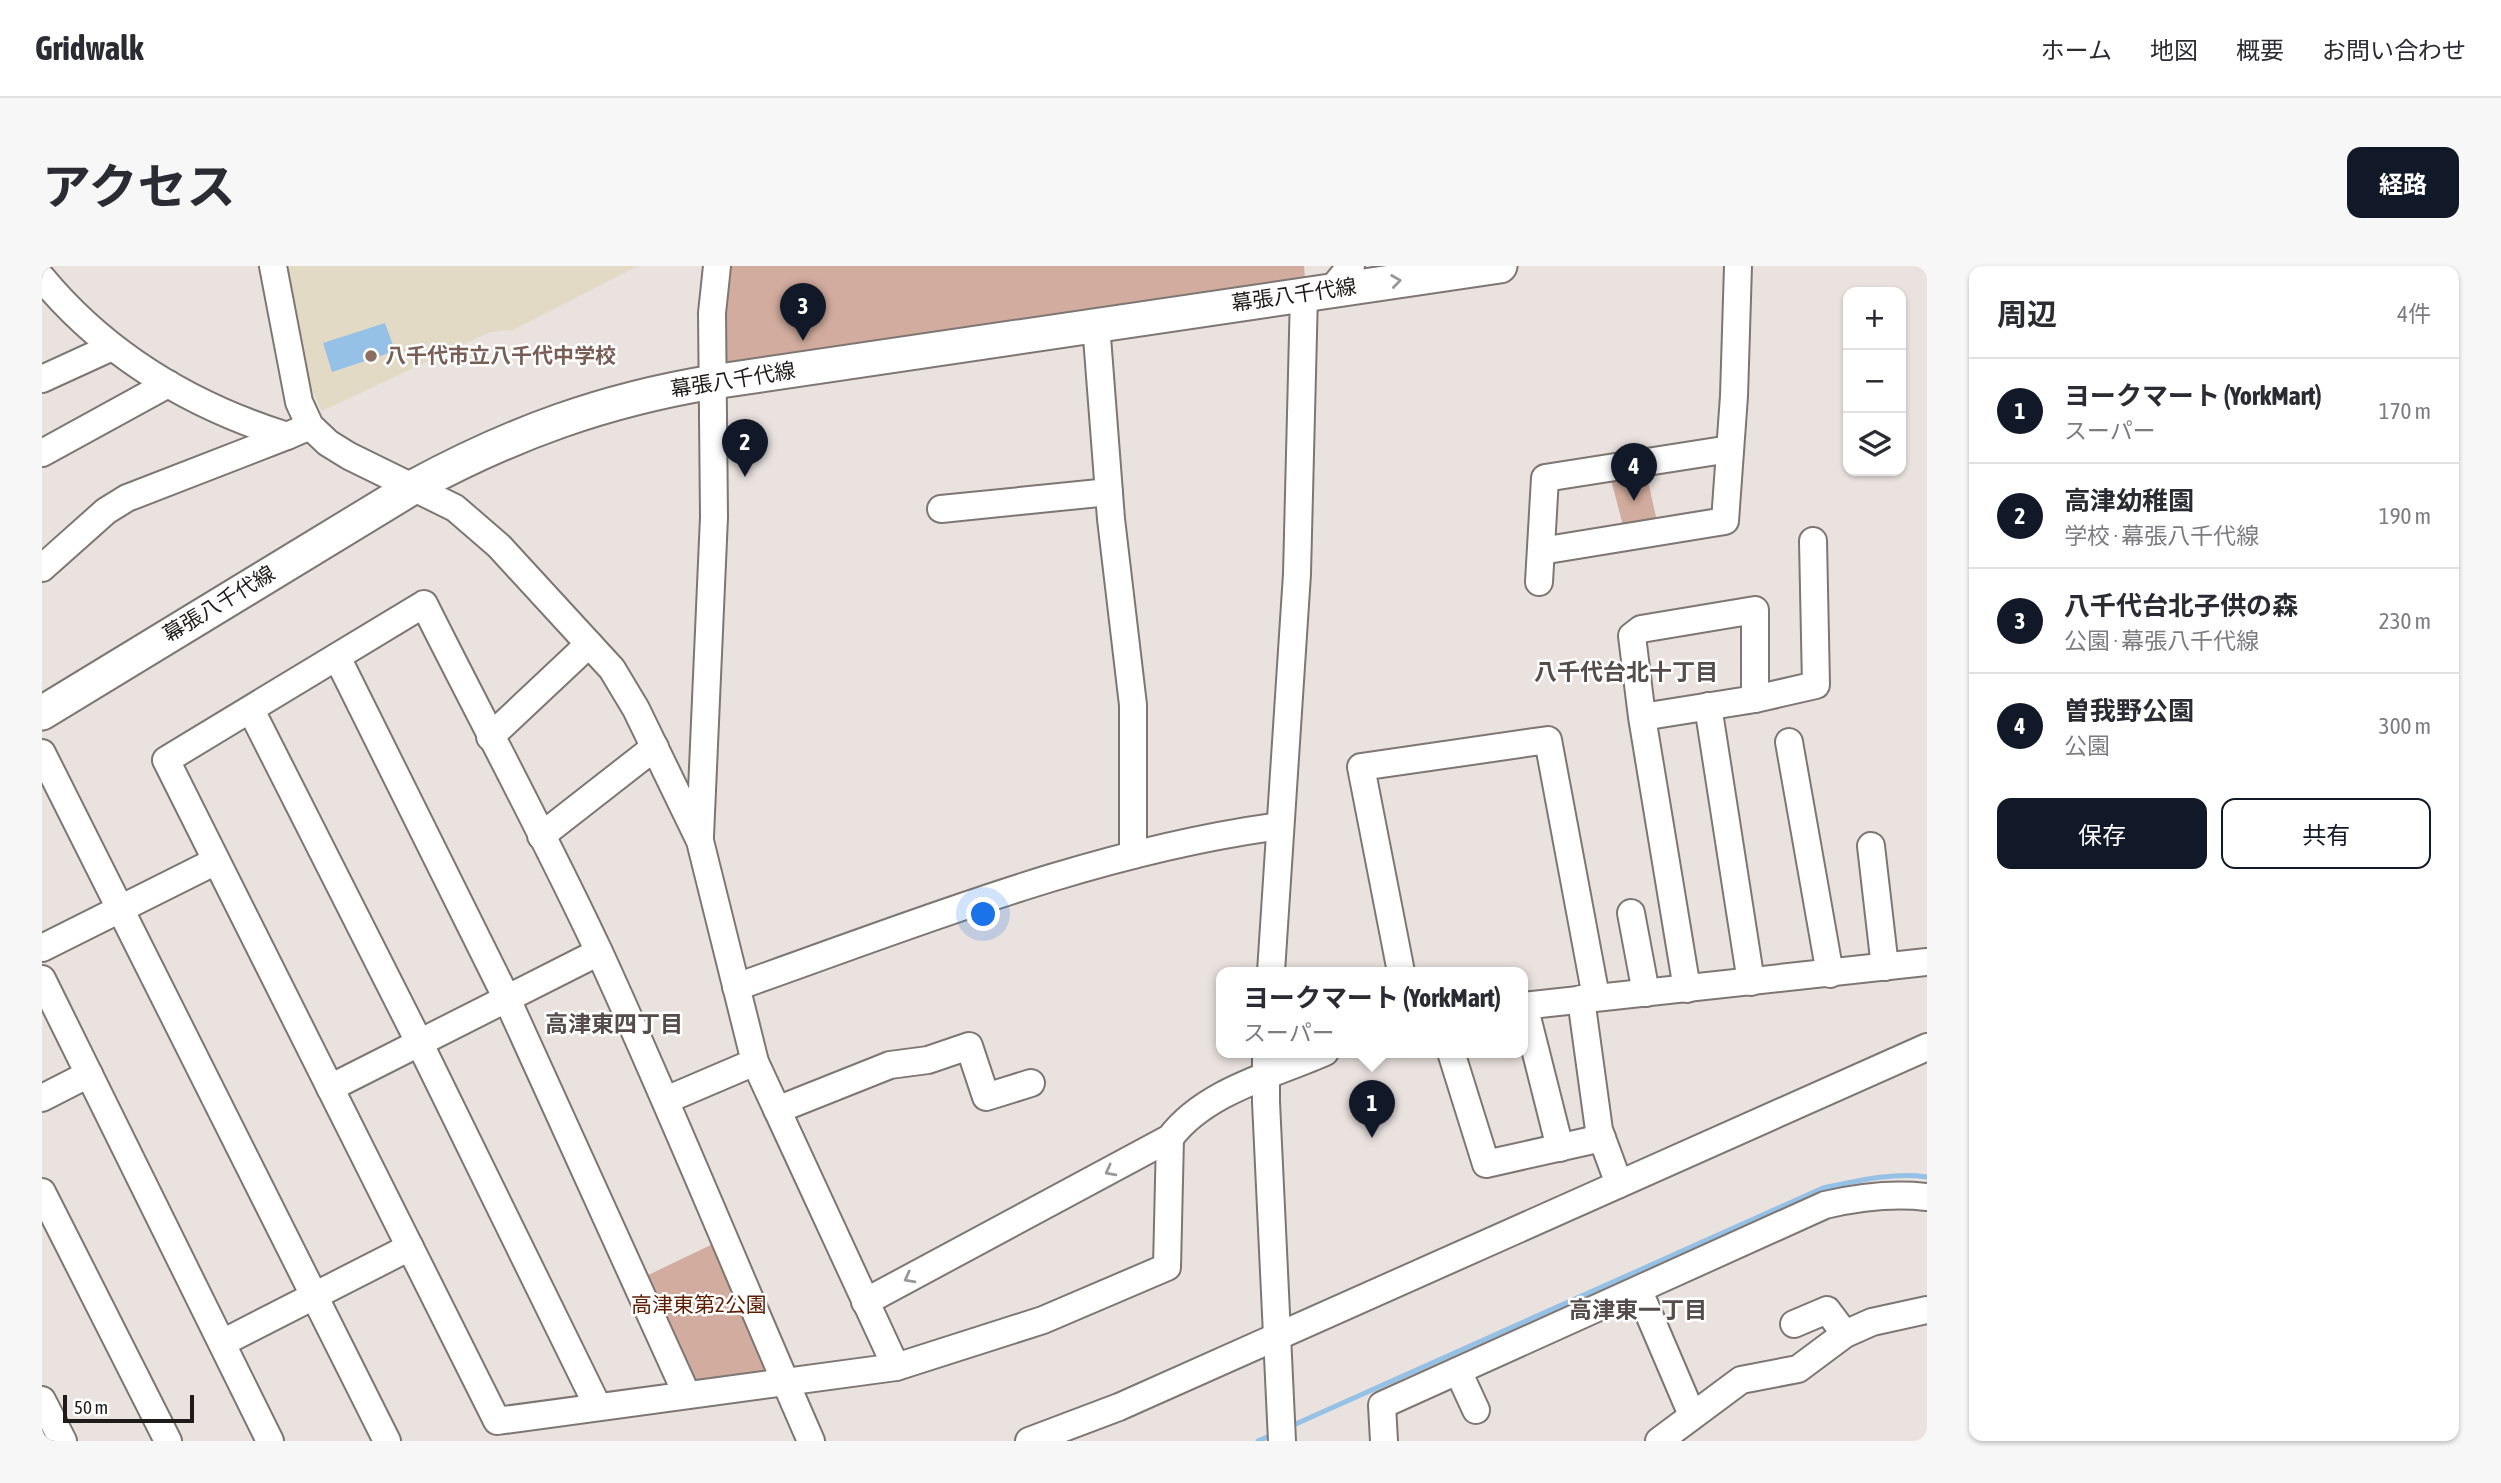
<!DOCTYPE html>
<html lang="ja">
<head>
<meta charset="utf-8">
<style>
	body { margin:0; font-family:"Asap Condensed","Noto Sans JP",sans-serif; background:#f7f7f7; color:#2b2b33 }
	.controls { position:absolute; right:21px; top:21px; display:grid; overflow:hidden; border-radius:14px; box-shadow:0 2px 5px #0004 }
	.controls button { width:63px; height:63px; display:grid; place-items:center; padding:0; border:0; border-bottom:2px solid #e1e1e2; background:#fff; color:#2b2b33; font:35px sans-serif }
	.scale { position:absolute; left:21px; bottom:18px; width:131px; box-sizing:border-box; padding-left:7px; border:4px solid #1e1b1a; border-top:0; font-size:19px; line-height:24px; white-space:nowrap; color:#1e1b1a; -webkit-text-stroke:5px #fff; paint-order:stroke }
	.you { position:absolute; left:942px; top:649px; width:24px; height:24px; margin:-18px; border:5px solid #fff; border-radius:50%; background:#1a73e8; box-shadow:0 0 0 10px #1a73e833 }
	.badge { display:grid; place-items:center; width:46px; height:46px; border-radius:50%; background:#111827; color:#fff; font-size:23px; font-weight:700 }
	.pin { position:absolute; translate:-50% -58px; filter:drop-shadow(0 2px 4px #0008) }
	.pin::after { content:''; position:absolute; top:37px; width:24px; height:21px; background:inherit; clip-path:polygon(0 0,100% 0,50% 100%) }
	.popup { position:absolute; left:1174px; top:701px; width:312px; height:91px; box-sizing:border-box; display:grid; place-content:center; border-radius:14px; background:#fff; filter:drop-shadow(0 2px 5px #0005); font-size:23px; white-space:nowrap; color:#7c7c81 }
	.popup b { font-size:26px; color:#2b2b33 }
	.popup::after { content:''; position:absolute; left:50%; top:100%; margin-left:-14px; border:14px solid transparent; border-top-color:#fff }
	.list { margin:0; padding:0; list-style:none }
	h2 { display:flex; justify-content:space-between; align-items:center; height:91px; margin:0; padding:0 28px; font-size:30px }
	h2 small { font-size:23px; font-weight:400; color:#7c7c81 }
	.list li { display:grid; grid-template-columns:46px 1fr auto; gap:21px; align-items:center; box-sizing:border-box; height:105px; padding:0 28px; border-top:2px solid #e1e1e2 }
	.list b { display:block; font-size:26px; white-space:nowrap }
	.list p { margin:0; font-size:23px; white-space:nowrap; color:#7c7c81 }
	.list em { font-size:23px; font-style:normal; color:#7c7c81 }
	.actions { display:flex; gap:14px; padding:21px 28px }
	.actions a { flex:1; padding:16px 0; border:2px solid #111827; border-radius:14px; text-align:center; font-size:24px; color:#111827 }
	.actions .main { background:#111827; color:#fff }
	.icon { flex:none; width:38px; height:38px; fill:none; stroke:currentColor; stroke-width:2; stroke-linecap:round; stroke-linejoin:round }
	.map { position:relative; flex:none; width:1885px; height:1175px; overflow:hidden; border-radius:14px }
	header { display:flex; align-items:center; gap:42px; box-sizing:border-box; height:98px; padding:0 35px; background:#fff; border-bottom:2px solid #e1e1e2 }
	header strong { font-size:33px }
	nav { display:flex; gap:38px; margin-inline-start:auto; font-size:24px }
	.intro { display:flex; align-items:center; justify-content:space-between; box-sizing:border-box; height:168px; padding:0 42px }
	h1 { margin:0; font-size:49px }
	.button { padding:18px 32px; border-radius:14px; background:#111827; color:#fff; font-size:24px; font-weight:700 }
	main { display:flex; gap:42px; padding:0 42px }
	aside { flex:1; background:#fff; border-radius:14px; box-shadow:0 2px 5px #0004 }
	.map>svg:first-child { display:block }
	.education { fill:#e2dac4 }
	.green { fill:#d2ac9e }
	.water { fill:#96c1e6 }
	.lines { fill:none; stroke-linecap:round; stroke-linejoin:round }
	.stream { stroke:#96c1e6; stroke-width:5 }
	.minor-casing { stroke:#7d7673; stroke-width:30 }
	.major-casing { stroke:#7d7673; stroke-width:37 }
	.minor { stroke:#fff; stroke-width:26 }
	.major { stroke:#fff; stroke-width:33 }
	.oneway { stroke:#9a9898 }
	.education-dot { fill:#8d6e63; stroke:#fff; stroke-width:2.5 }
	.labels { text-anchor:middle; stroke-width:5; stroke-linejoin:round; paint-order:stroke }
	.street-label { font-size:21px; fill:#1e1b1a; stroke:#fff }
	.education-label { font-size:21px; font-weight:bold; fill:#785e54; stroke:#fff; text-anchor:start }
	.park-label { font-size:21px; fill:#5c1d00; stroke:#fff }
	.neighbourhood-label { font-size:23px; font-weight:bold; fill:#544d4b; stroke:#fff }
</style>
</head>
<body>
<header>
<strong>Gridwalk</strong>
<nav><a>ホーム</a><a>地図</a><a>概要</a><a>お問い合わせ</a></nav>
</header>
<div class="intro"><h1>アクセス</h1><a class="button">経路</a></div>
<main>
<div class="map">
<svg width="1885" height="1175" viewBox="0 0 1885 1175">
	<rect width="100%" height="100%" fill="#eae2df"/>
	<!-- education -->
	<path class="education" d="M246,0H596L471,64L448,66L280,145L265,114Z"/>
	<!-- green -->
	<g class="green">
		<path d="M681,0H1262L1263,12L676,101Z"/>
		<path d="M1603,201L1616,260L1583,267L1568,210Z"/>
		<path d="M673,977L727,1111L651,1121L602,1011Z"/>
	</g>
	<!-- water -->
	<path class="water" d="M343,57L353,85L290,106L281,77Z"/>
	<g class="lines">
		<!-- stream -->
		<g class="stream">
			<path d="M1247,1161L1781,922C1815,915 1851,906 1885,911"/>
			<path d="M1216,1175L1232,1168"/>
		</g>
		<defs>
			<g id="minor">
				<path d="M231,0L257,136L268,160L286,177L307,190L413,242L457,280L570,403L594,443L658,575L713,796L854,1101"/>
				<path d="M0,12C64,89 150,140 245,170L268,160"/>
				<path d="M1289,24L1309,0"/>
				<path d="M1054,58L1069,253L1091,439V589"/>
				<path d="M0,113L70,81"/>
				<path d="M0,187L126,118"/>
				<path d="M899,243L1067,226"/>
				<path d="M1499,285L1683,255L1692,130L1696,0"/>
				<path d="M0,302L64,245L85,232L245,170"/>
				<path d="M1497,316L1503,212L1688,183"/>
				<path d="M295,391L465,733L645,1129"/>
				<path d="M1713,433L1774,419L1771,275"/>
				<path d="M1666,440L1709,716"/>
				<path d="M209,444L378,778L556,1141"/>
				<path d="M1600,451L1713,433V344L1599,363L1590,370L1600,451L1645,723"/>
				<path d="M448,471L547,378"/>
				<path d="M1747,476L1788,708"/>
				<path d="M0,487L345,1175"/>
				<path d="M499,570L613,481"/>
				<path d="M658,570L672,251L670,47L675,0"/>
				<path d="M1829,580L1843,701"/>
				<path d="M1589,647L1604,727"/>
				<path d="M0,682L174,595"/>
				<path d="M1229,706L1255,308L1262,28"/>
				<path d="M1359,706L1319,501L1506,474L1554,731"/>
				<path d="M0,713L228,1175"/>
				<path d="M694,721C871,659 1051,585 1238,560"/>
				<path d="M1539,733L1557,864L1577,918"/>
				<path d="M1482,739L1518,882"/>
				<path d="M1480,740L1885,696"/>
				<path d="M1224,786V836L1240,1175"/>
				<path d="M1409,786L1444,898L1560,872"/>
				<path d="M288,822L557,686"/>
				<path d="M0,832L47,808"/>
				<path d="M624,834L713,796"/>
				<path d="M735,844L848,799L886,794L927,780L944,831L989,817"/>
				<path d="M0,926L126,1175"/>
				<path d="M1597,1025L1650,1149"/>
				<path d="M823,1036L1128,872C1163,825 1231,809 1283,786"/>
				<path d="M1752,1058L1785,1044L1803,1068"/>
				<path d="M182,1076L368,981"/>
				<path d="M1416,1105L1434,1144"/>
				<path d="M0,1134L21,1175"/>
				<path d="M769,1175C698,1013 632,849 558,688C503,570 440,454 382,338L124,494L455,1155L854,1101L1001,1054L1125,1001L1128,872"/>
				<path d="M987,1175L1077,1141L1885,781"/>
				<path d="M1342,1175L1340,1139L1783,939C1817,931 1850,927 1885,931"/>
				<path d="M1617,1175L1699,1114L1756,1103L1803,1068L1830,1056L1885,1044"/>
			</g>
			<path id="major" d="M0,447L373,220C471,167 562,134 671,116L1458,0"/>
		</defs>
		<!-- minor casing -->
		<use href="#minor" class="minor-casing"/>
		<!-- major casing -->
		<use href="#major" class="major-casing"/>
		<!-- minor -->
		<use href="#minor" class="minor"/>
		<!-- major -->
		<use href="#major" class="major"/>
	</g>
	<!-- one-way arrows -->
	<defs><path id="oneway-chevron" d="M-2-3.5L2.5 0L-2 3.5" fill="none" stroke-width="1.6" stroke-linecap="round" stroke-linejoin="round" transform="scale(1.75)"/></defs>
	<g class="oneway">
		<use href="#oneway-chevron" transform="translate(1354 15) rotate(-8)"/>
		<use href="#oneway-chevron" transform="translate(1068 905) rotate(152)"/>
		<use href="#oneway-chevron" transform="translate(867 1012) rotate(152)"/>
	</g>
	<!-- markers -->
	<circle class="education-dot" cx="329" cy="90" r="7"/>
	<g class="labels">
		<!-- street labels -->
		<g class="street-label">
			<text transform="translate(1252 29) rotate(-8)" y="7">幕張八千代線</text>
			<text transform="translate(691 114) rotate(-9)" y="7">幕張八千代線</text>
			<text transform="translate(177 338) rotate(-31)" y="7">幕張八千代線</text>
		</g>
		<!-- education labels -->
		<g class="education-label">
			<text x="343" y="97">八千代市立八千代中学校</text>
		</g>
		<!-- park labels -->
		<g class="park-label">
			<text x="657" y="1046">高津東第2公園</text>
		</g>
		<!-- neighbourhood labels -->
		<g class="neighbourhood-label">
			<text x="1584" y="414">八千代台北十丁目</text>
			<text x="572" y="766">高津東四丁目</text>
			<text x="1596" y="1052">高津東一丁目</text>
		</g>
	</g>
</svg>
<div class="controls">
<button>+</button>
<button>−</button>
<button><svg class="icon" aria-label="layers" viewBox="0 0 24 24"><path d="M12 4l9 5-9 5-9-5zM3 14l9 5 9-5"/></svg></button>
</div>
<div class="scale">50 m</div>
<div class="you"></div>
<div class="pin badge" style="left:1330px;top:872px">1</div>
<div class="popup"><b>ヨークマート (YorkMart)</b>スーパー</div>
<div class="pin badge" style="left:703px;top:211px">2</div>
<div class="pin badge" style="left:761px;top:75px">3</div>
<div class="pin badge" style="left:1592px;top:235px">4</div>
</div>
<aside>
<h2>周辺<small>4件</small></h2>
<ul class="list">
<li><span class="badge">1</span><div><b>ヨークマート (YorkMart)</b><p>スーパー</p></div><em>170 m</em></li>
<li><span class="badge">2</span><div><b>高津幼稚園</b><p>学校 · 幕張八千代線</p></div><em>190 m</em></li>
<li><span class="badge">3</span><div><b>八千代台北子供の森</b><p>公園 · 幕張八千代線</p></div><em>230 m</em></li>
<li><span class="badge">4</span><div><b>曽我野公園</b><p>公園</p></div><em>300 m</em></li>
</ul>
<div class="actions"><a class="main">保存</a><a>共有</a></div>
</aside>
</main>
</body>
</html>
